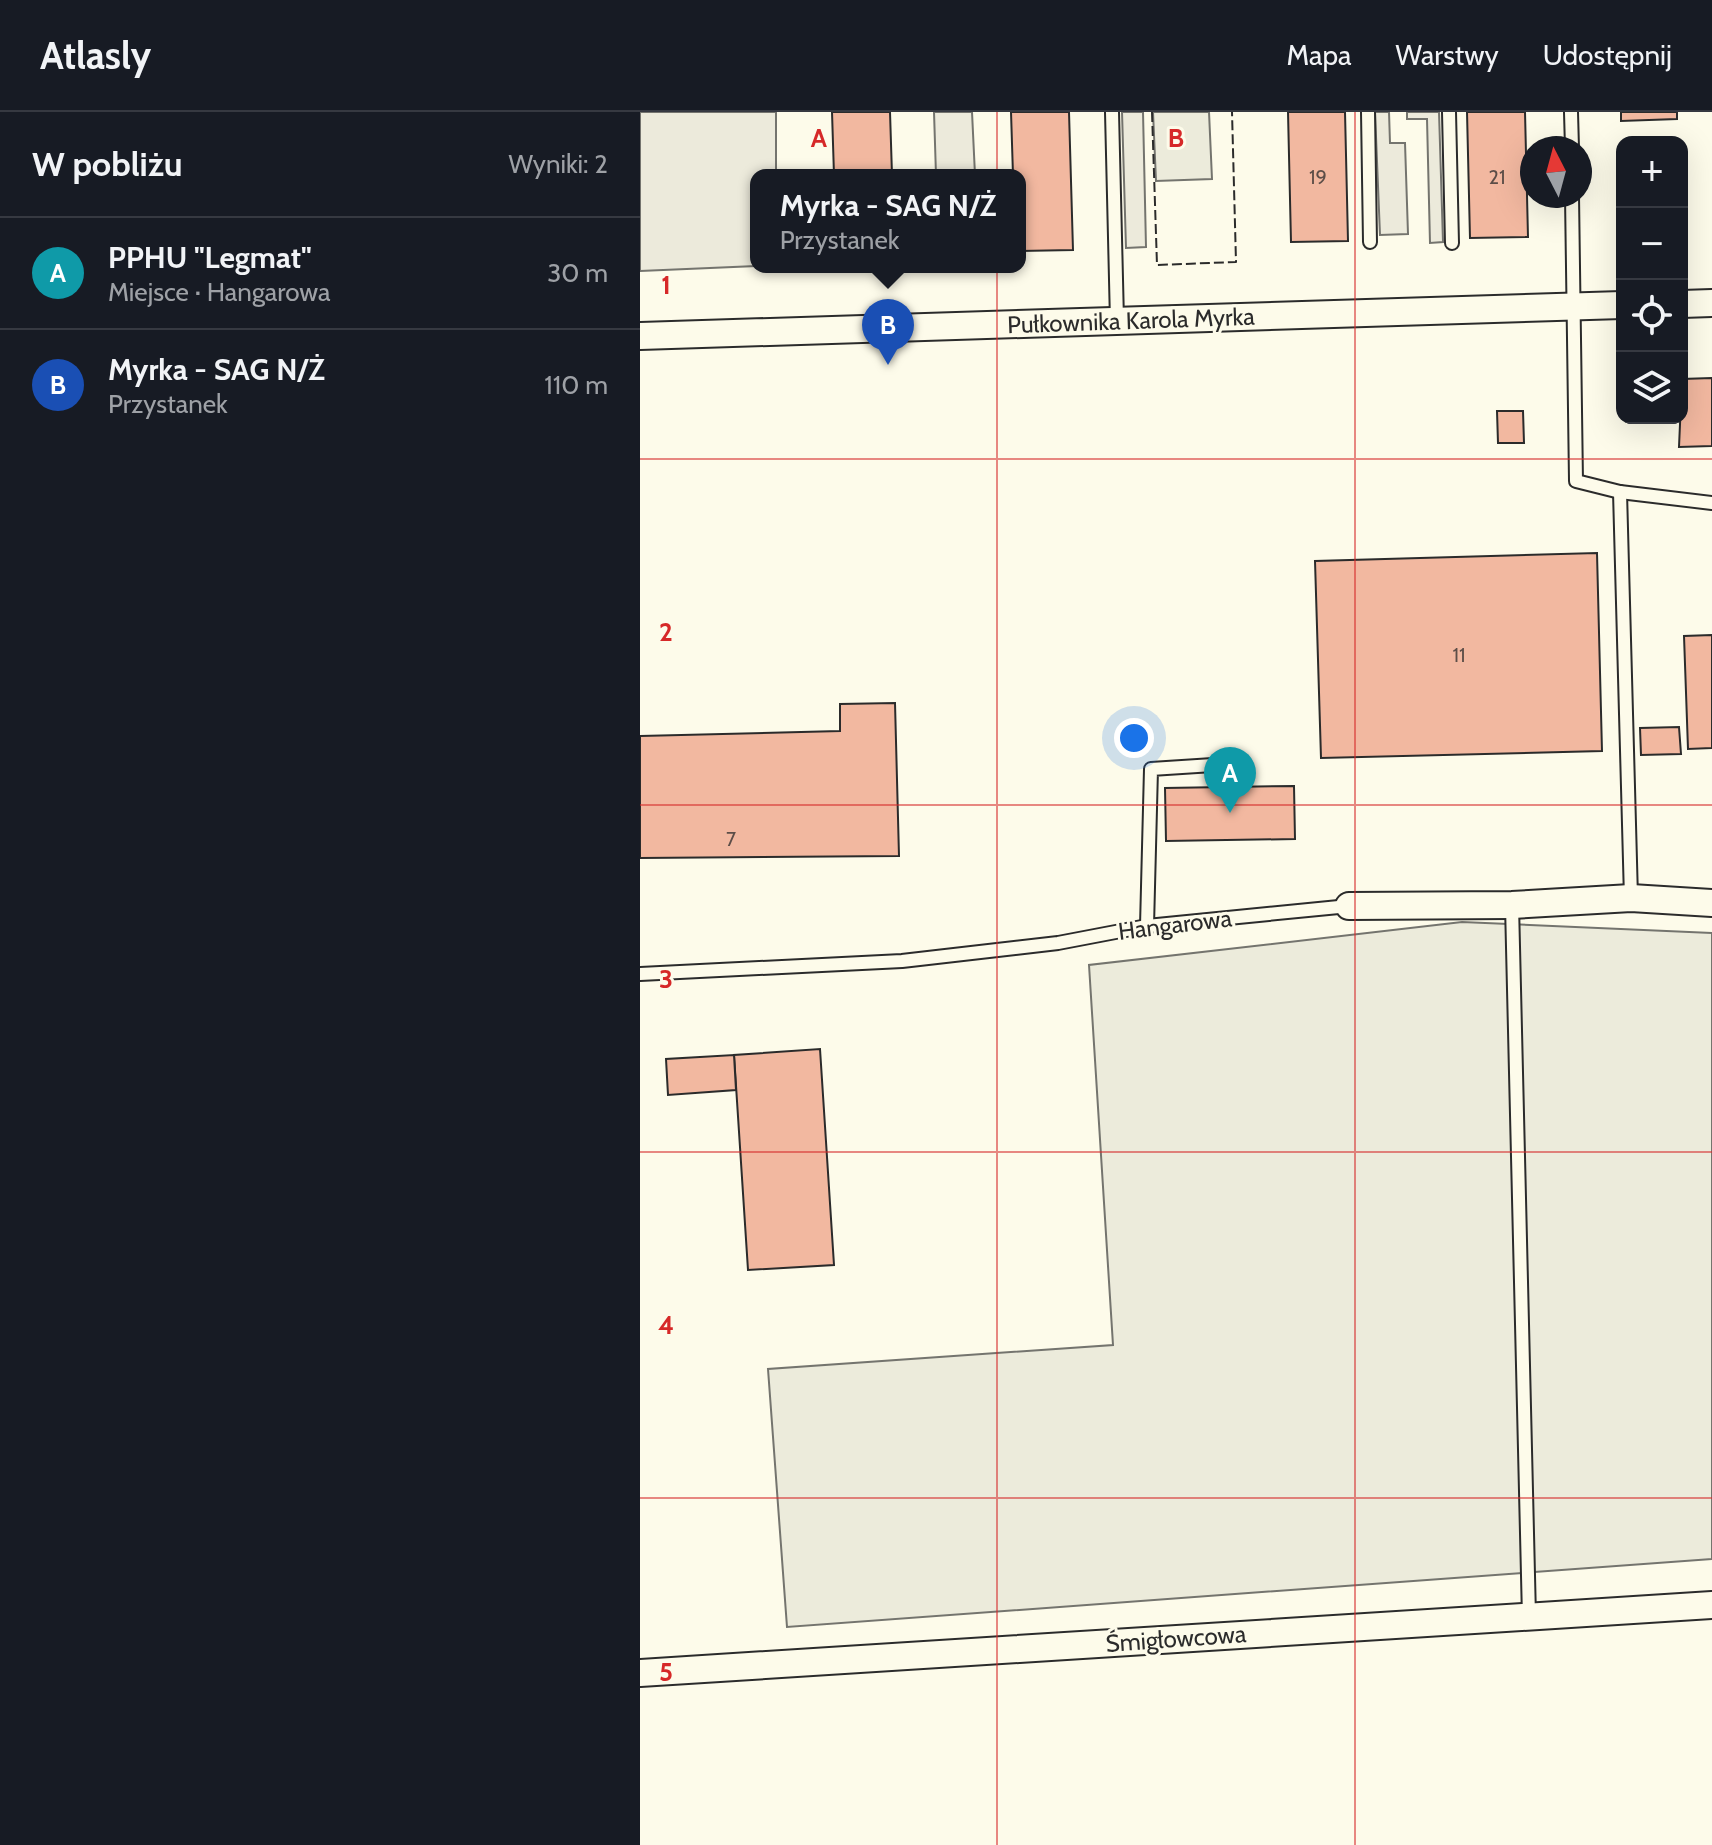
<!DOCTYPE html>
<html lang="pl">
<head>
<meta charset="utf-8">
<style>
	body { margin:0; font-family:Cabin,sans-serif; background:#242831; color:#f1f3f6 }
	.controls { position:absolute; right:24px; top:24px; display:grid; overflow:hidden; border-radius:16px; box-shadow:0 8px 32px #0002 }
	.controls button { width:72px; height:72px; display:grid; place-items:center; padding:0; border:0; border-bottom:2px solid #363941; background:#171b24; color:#f1f3f6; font:40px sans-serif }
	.compass { position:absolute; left:880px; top:24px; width:72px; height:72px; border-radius:50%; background:#171b24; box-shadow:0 8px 32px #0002; rotate:354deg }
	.you { position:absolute; left:494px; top:626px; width:28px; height:28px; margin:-20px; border:6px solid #fff; border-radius:50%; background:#1a73e8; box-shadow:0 0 0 12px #1a73e833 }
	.badge { display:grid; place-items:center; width:52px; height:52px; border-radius:50%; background:#b45309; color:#fff; font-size:26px; font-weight:700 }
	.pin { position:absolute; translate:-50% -66px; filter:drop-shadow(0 2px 4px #0008) }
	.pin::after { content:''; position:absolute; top:42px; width:28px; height:24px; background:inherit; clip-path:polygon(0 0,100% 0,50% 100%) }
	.popup { position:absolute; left:110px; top:57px; width:276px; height:104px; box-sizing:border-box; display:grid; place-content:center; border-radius:16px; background:#171b24; filter:drop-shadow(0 2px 6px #0005); font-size:26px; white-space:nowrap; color:#9ea1a6 }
	.popup b { font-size:30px; color:#f1f3f6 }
	.popup::after { content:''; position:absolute; left:50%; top:100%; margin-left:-16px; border:16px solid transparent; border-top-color:#171b24 }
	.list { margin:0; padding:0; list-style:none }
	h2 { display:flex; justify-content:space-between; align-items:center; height:104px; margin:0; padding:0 32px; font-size:34px }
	h2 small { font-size:26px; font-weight:400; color:#9ea1a6 }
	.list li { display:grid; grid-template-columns:52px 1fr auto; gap:24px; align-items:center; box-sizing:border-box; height:112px; padding:0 32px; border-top:2px solid #363941 }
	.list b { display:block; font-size:30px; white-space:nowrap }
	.list p { margin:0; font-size:26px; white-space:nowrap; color:#9ea1a6 }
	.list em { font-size:26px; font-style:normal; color:#9ea1a6 }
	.icon { flex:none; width:44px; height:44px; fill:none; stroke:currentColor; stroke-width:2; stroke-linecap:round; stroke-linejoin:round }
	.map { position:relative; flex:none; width:1072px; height:1733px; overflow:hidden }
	header { display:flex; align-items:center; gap:48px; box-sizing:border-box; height:112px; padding:0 40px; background:#171b24; border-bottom:2px solid #363941 }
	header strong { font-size:38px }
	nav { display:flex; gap:44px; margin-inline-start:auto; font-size:28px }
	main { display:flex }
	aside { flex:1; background:#171b24 }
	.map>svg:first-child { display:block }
	.green { fill:#ecebdb; stroke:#74746e; stroke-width:2 }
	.parking { fill:#eceadb; stroke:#74746e; stroke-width:2 }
	.building { fill:#f2b8a0; stroke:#2b2b2b; stroke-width:2 }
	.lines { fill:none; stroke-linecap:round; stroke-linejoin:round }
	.lane-casing { stroke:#2b2b2b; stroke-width:16 }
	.street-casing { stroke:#2b2b2b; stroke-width:30 }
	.lane { stroke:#fdfbea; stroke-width:12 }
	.street { stroke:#fdfbea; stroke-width:26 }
	.fence { stroke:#2b2b2b; stroke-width:2; stroke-dasharray:10 4; stroke-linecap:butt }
	.grid { fill:none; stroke:#d62828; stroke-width:2; stroke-opacity:0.55 }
	.labels { text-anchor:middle; stroke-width:6; stroke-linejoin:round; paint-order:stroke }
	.number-label { font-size:20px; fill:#5d4e48 }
	.street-label { font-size:24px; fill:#2b2b2b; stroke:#fdfbea }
	.grid-label { font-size:26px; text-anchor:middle; font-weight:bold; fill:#d62828; stroke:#fdfbea; stroke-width:6; stroke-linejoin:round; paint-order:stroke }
</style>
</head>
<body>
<header>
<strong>Atlasly</strong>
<nav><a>Mapa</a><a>Warstwy</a><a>Udostępnij</a></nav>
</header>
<main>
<aside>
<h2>W pobliżu<small>Wyniki: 2</small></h2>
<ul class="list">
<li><span class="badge" style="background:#0f9aa8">A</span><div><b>PPHU &quot;Legmat&quot;</b><p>Miejsce · Hangarowa</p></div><em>30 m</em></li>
<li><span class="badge" style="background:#1a4fb4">B</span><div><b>Myrka - SAG N/Ż</b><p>Przystanek</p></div><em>110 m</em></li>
</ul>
</aside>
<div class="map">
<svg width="1072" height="1733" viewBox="0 0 1072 1733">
	<rect width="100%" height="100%" fill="#fdfbea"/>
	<!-- green -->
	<g class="green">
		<path d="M513,0H569L572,67L516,69Z"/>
		<path d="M822,810L1072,821V1447L147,1515L128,1257L473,1233L449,853Z"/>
	</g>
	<!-- parking -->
	<g class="parking">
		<path d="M0,0H136V63H116V154L0,159Z"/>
		<path d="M294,0H332L335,63H296Z"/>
		<path d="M482,0H503L506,135L486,136Z"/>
		<path d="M735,0H749L750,31H765L768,122L740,123Z"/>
		<path d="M767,0H799L803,130L790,131L787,7H767Z"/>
	</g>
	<!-- building -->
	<g class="building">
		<path d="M192,0H250L252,63H194Z"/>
		<path d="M371,0H429L433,138L380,139V63H373Z"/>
		<path d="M648,0H705L708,129L651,130Z"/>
		<path d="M827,0H885L888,125L830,126Z"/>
		<path d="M981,0H1037V7L981,9Z"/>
		<path d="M1072,266V334L1039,335L1042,267Z"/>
		<path d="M857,299H883L884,331H858Z"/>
		<path d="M957,441L962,639L681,646L675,449Z"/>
		<path d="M1072,523V636L1048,637L1044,524Z"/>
		<path d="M255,591L259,744L0,746V624L200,619V592Z"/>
		<path d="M1039,615L1041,642L1001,643L1000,616Z"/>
		<path d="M654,674L655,727L526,729L525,676Z"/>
		<path d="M180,937L194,1153L108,1158L94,943Z"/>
		<path d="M94,943L96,978L28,983L26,947Z"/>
	</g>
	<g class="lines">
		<defs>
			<g id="lane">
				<path d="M472,0L477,209"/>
				<path d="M728,0L730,130"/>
				<path d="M809,0L812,131"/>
				<path d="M931,0L932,36"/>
				<path d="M932,84L936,369L980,380L1072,391"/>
				<path d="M980,380L991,786"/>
				<path d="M872,793L889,1505"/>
				<path d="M507,814L511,657L573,653"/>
				<path d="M0,862L262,849L418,831L507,814L709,794"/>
			</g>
			<g id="street">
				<path d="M1042,192L1072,191"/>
				<path d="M0,224L982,193"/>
				<path d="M709,794L872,793L991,786L1072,791"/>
				<path d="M0,1561L1072,1493"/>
			</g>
		</defs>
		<!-- lane casing -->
		<use href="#lane" class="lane-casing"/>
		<!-- street casing -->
		<use href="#street" class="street-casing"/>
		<!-- lane -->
		<use href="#lane" class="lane"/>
		<!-- street -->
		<use href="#street" class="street"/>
		<!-- fence -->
		<path class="fence" d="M512,0L517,153L596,150L592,0"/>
	</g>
	<!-- grid -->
	<path class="grid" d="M357,0V1733M715,0V1733M0,347H1072M0,693H1072M0,1040H1072M0,1386H1072"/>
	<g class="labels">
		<!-- number labels -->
		<g class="number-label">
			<text x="678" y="72">19</text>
			<text x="857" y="72">21</text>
			<text x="819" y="550">11</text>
			<text x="91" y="734">7</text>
		</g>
		<!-- street labels -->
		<g class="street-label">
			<text transform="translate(491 209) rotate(-2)" y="8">Pułkownika Karola Myrka</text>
			<text transform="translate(535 813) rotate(-7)" y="8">Hangarowa</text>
			<text transform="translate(536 1527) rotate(-4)" y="8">Śmigłowcowa</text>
		</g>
	</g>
	<g class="grid-label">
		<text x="179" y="35">A</text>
		<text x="536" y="35">B</text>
		<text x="26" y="182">1</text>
		<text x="26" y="529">2</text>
		<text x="26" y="876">3</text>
		<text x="26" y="1222">4</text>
		<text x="26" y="1569">5</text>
	</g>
</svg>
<div class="controls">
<button>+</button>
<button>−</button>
<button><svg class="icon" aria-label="locate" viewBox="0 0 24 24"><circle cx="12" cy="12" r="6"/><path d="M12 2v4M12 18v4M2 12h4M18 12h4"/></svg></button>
<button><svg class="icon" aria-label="layers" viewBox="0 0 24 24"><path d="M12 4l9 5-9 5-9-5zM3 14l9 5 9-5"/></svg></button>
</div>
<svg class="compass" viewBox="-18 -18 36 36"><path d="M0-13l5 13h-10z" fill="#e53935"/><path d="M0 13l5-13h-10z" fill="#9ea1a6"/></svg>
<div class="you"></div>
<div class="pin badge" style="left:590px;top:701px;background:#0f9aa8">A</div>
<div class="pin badge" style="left:248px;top:253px;background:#1a4fb4">B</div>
<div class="popup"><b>Myrka - SAG N/Ż</b>Przystanek</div>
</div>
</main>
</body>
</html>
